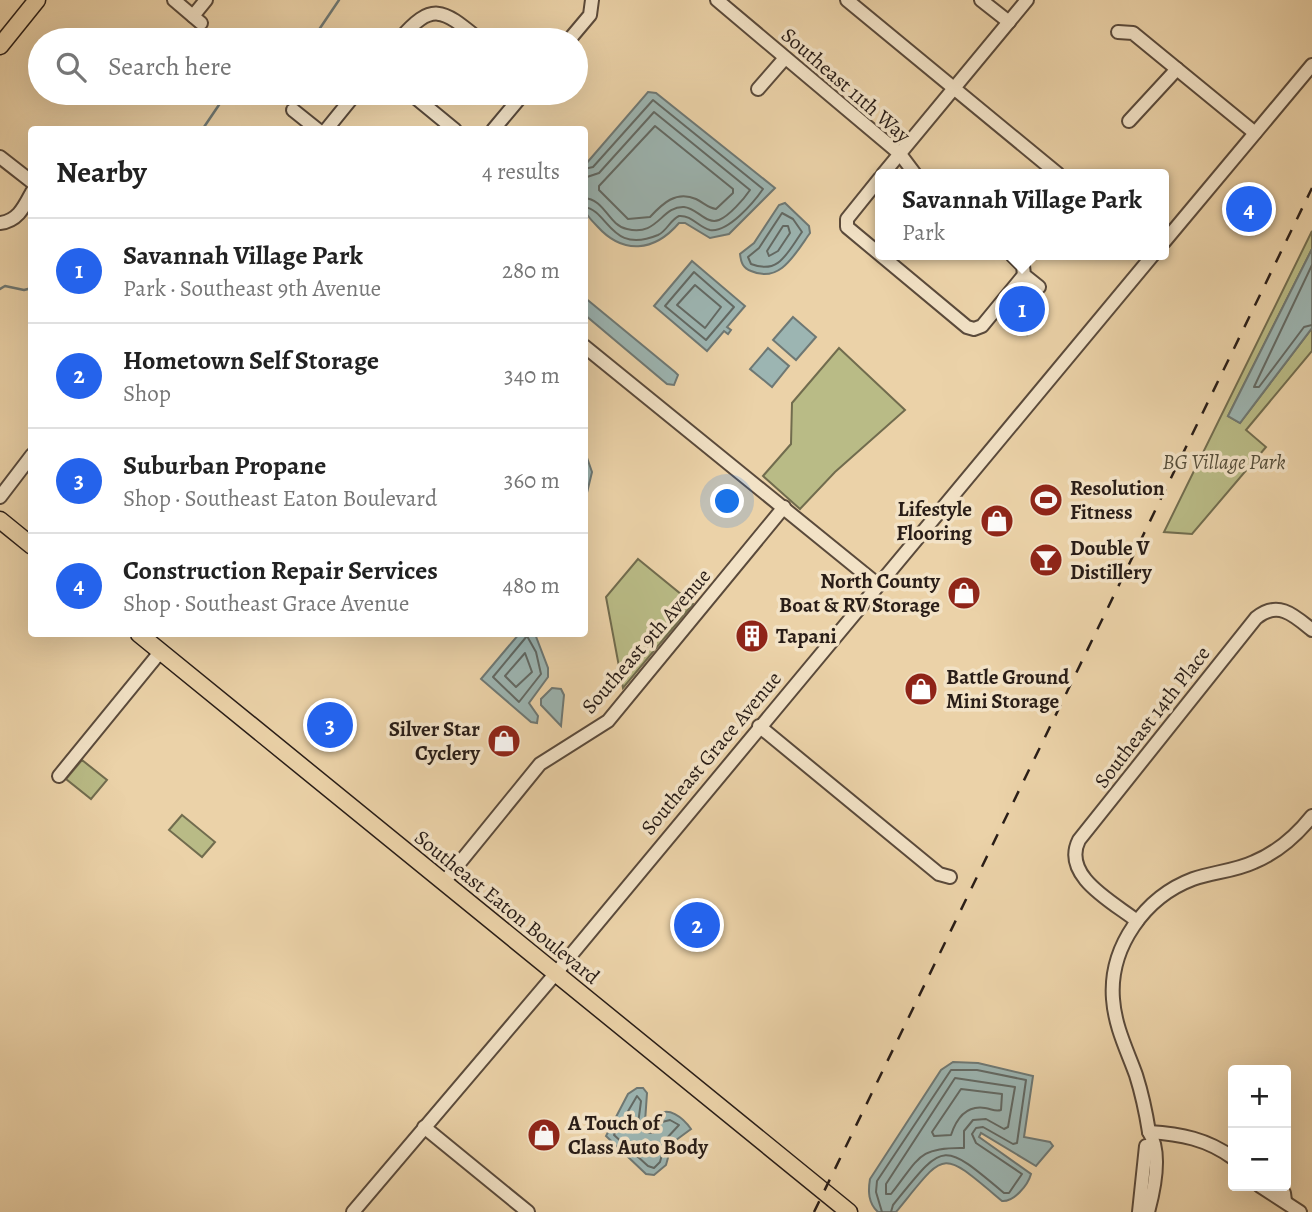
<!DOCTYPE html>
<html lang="en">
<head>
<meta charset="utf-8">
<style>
	body { margin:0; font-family:Alegreya,serif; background:#f2f2f2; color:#222 }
	.controls { position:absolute; right:21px; bottom:21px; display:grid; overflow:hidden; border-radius:7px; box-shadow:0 7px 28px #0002 }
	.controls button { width:63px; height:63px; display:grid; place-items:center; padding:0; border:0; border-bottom:2px solid #e0e0e0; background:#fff; color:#222; font:35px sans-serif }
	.you { position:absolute; left:728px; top:502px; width:24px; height:24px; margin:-18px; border:5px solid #fff; border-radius:50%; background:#1a73e8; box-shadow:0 0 0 10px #1a73e833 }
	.badge { display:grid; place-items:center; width:46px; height:46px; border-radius:50%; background:#2563eb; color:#fff; font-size:23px; font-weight:700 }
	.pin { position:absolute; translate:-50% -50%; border:4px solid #fff; box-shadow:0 2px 7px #0006 }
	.popup { position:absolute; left:875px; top:169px; width:294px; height:91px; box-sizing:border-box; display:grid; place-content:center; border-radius:7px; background:#fff; filter:drop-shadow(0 2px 5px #0005); font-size:23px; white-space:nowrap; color:#767676 }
	.popup b { font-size:26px; color:#222 }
	.popup::after { content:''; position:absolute; left:50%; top:100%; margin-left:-14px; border:14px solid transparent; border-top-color:#fff }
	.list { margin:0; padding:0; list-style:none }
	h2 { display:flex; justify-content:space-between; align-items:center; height:91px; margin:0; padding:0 28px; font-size:30px }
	h2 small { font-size:23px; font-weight:400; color:#767676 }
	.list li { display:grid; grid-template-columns:46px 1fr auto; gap:21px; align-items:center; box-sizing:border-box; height:105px; padding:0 28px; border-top:2px solid #e0e0e0 }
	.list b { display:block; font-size:26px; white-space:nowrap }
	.list p { margin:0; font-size:23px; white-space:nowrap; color:#767676 }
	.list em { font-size:23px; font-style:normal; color:#767676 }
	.icon { flex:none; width:38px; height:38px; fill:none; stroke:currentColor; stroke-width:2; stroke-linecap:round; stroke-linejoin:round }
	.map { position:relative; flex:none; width:1312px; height:1212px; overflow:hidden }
	.search { position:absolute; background:#fff; box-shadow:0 7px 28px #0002; left:28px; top:28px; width:560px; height:77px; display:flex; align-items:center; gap:18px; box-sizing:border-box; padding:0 24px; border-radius:38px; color:#767676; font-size:26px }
	.panel { position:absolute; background:#fff; box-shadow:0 7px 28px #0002; left:28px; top:126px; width:560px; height:511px; border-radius:7px }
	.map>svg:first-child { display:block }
	.green { fill:#b9bb86; stroke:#716c4e; stroke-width:2 }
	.water { fill:#9cb5b2; stroke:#6e7874; stroke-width:2 }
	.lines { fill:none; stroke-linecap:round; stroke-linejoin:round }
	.shore { stroke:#626964; stroke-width:2 }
	.stream { stroke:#6e7874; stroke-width:2.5 }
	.minor-casing { stroke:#5a4a3b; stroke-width:16 }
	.major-casing { stroke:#291d17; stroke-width:19 }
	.minor { stroke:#f2e2c6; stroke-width:12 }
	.major { stroke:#ebd2a8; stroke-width:16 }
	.rail { stroke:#291d17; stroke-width:2.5; stroke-dasharray:12 12; stroke-linecap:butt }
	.labels { text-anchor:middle; stroke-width:7; stroke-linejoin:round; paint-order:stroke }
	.street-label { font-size:21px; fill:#291d17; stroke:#f2e2c6 }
	.park-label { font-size:21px; font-style:italic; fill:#544c38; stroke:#f2e2c6 }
	.poi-label { font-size:21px; font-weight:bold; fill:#291d17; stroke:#f2e2c6; text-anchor:start }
</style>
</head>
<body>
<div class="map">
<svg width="1312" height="1212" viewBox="0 0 1312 1212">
	<rect width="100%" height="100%" fill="#ebd2a8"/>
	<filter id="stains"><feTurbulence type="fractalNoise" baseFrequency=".00286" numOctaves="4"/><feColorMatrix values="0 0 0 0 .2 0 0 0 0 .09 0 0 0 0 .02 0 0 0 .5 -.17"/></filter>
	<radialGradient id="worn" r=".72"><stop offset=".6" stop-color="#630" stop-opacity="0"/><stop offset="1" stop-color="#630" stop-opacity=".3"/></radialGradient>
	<!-- green -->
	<g class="green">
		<path d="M1312,231V249L1228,416L1240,423L1312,328V351L1246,430L1266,447L1192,534L1164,532Z"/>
		<path d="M1019,294L1038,304L1037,322L1027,335L1001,315Z"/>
		<path d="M839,348L905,410L835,472L800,509L763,476L791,444L792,403Z"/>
		<path d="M638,559L693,604L623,688L606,597Z"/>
		<path d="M82,760L107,780L91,799L66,779Z"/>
		<path d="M182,815L215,842L202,857L169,830Z"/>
	</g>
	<!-- water -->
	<g class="water">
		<path d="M648,92L656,93L775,188L729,234L710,238L685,223H679C654,252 623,255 597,226C592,221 586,215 584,209C581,196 584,178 585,165Z"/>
		<path d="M785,203L809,226L810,233C795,254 780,284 751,271C743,268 741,263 740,254L754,243L779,205Z"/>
		<path d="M1312,249V328L1240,423L1228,416Z"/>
		<path d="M692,261L745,306L727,327L731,330L728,334L724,331L707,351L654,306Z"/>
		<path d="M584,297L675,372L678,375L674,385L667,384L585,315Z"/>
		<path d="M793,317L816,337L796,360L773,340Z"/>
		<path d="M768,348L789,366L772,387L750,369Z"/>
		<path d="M585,452L592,472L585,501Z"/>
		<path d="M519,634H535L548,668V677L529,703L538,716L537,723L531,722L481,679Z"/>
		<path d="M552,688L561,689L564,695L561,726L541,705V699Z"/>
		<path d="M953,1062L978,1063L1033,1076L1024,1137L1050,1142L1053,1146L1036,1166L981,1133L979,1137L1031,1174C1028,1185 1014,1202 1002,1201C939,1148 947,1150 896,1212H878C868,1203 868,1191 870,1179L941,1070Z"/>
		<path d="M637,1088H643L647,1093L645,1122L648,1127C651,1124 653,1121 655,1118C667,1103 684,1119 691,1129L672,1143L666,1165L654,1175L646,1174L606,1136L628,1094Z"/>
	</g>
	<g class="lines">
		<!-- shore -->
		<g class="shore">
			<path d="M655,126L733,189V193L716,209C708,208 704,203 696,199C676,190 662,204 650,217L628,219L599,190V186Z"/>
			<path d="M584,169L593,167L653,100L763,189C754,202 728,233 710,230C698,227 692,215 679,216C670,220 667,231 658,235C610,255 609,210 584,207"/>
			<path d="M584,178L599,173L654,112L750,190C744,199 729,216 719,220C706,225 697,208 684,207C661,206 658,237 627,229C608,225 605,199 584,198"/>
			<path d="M782,213L793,219L802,232C787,253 779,275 751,264L748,257L759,248Z"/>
			<path d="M788,226L790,233L778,251L769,256L767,251L783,226Z"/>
			<path d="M1312,265L1254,387H1259L1304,327L1312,325"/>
			<path d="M694,272L734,307L706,340L665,306Z"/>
			<path d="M695,285L721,307L705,328L677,305Z"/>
			<path d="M527,636L536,652L541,674L519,702L493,677Z"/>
			<path d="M525,653L532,672L516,687L505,676Z"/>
			<path d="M955,1078L1015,1087L1008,1127L1004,1129L986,1119L973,1120L964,1131V1148C917,1147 919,1159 891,1194H886V1184Z"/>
			<path d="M961,1089L1002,1094L1001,1110C995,1112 992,1109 985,1108C966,1105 956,1120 951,1135L934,1136L932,1132Z"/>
			<path d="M637,1096L641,1101L638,1124L644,1132L653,1133L662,1122L670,1120L679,1125L666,1139L660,1162L654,1168L648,1166L614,1135Z"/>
			<path d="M882,1212L876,1192L877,1181L951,1070H977L1026,1080L1017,1143L1013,1144L983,1127L976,1128L972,1134L976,1143L1022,1174L1009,1193H1004C941,1140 944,1142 893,1205L891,1212"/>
		</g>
		<!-- stream -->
		<g class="stream">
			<path d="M312,40L339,0"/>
			<path d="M202,130L227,93"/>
			<path d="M0,289L5,286L24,290L32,288"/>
		</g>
		<defs>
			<g id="minor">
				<path d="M174,0L201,23"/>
				<path d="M717,0L900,154L915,174"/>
				<path d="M847,0L1058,174"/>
				<path d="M981,0L1009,22"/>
				<path d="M193,16L206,0"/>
				<path d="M1118,32L1133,33L1255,133"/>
				<path d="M399,40C433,0 443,10 480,40"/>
				<path d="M569,40L590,15L592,0"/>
				<path d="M758,89L785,58"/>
				<path d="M410,93L455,130"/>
				<path d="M293,110L318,130"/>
				<path d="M1129,121L1177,69"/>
				<path d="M326,130L356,93"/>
				<path d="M493,130L524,93"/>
				<path d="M0,157L32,182"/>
				<path d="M883,174L1027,0"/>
				<path d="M880,178L847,219V227L967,327L974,329L982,326L1024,275"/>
				<path d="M0,223C18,221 24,207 32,192"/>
				<path d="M1164,242L1312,65"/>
				<path d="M1012,255L1023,266L1024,275L1039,287"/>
				<path d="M584,346L877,584"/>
				<path d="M0,497L32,455"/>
				<path d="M759,726L939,874L950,877"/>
				<path d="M59,776L161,651"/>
				<path d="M444,882L540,764L608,721L784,507"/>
				<path d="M1137,921C1113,902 1061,876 1079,840L1256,618C1278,600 1294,615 1312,630"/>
				<path d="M424,1127L528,1212"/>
				<path d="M1149,1132C1181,1134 1207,1139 1233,1158"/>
				<path d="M1260,1186L1300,1212"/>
				<path d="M1274,1186L1284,1193L1285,1201"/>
				<path d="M353,1212L556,973L1153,255"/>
				<path d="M1139,1212L1146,1146"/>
				<path d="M1148,1212C1154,1190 1162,1152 1149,1132C1146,1113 1142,1094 1136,1075C1127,1050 1115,1027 1113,999C1109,947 1145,897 1193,879C1213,872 1235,871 1254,862C1278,852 1296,836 1312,816"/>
			</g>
			<g id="major">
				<path d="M0,46L37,0"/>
				<path d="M0,520L32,546"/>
				<path d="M139,634L849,1212"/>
			</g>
		</defs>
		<!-- minor casing -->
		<use href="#minor" class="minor-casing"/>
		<!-- major casing -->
		<use href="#major" class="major-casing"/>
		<!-- minor -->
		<use href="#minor" class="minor"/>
		<!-- major -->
		<use href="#major" class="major"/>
		<!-- rail -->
		<path class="rail" d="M814,1212L1312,188"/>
	</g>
	<!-- icons -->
	<defs>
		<symbol id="stadium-disc" viewBox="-11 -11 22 22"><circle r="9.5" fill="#8f2418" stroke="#f2e2c6"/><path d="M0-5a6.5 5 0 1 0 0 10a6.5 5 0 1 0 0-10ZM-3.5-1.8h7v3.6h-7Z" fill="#fff"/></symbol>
		<symbol id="shop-disc" viewBox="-11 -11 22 22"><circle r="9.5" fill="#8f2418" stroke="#f2e2c6"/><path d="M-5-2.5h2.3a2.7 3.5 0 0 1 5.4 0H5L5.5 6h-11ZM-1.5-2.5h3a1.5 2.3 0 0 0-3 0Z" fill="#fff"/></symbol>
		<symbol id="bar-disc" viewBox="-11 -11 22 22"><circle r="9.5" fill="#8f2418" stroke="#f2e2c6"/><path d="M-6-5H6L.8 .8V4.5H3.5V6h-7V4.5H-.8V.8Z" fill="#fff"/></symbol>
		<symbol id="building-disc" viewBox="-11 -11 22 22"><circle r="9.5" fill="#8f2418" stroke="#f2e2c6"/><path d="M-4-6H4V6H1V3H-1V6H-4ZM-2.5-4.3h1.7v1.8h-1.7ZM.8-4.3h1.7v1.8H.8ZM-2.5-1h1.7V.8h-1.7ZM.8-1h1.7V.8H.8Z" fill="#fff"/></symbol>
	</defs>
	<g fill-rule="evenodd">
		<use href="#stadium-disc" x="1027" y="481" width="38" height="38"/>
		<use href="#shop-disc" x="978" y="502" width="38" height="38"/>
		<use href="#bar-disc" x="1027" y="541" width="38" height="38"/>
		<use href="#shop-disc" x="945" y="574" width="38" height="38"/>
		<use href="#building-disc" x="733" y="617" width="38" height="38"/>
		<use href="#shop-disc" x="902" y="670" width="38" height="38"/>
		<use href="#shop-disc" x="485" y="722" width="38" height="38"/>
		<use href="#shop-disc" x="525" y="1116" width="38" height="38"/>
	</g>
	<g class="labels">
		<!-- street labels -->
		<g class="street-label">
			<text transform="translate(846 85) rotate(41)" y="7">Southeast 11th Way</text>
			<text transform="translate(646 641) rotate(-49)" y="7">Southeast 9th Avenue</text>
			<text transform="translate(1152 717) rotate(-52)" y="7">Southeast 14th Place</text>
			<text transform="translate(711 753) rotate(-50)" y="7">Southeast Grace Avenue</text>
			<text transform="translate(507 907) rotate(39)" y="7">Southeast Eaton Boulevard</text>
		</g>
		<!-- park labels -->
		<g class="park-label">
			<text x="1224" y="469">BG Village Park</text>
		</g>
		<!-- poi labels -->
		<g class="poi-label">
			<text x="1070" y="495">Resolution<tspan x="1070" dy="24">Fitness</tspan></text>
			<text x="972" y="516" text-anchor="end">Lifestyle<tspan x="972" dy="24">Flooring</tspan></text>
			<text x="1070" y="555">Double V<tspan x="1070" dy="24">Distillery</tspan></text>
			<text x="940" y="588" text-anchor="end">North County<tspan x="940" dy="24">Boat &amp; RV Storage</tspan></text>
			<text x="776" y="643">Tapani</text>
			<text x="946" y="684">Battle Ground<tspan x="946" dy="24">Mini Storage</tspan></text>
			<text x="480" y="736" text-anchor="end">Silver Star<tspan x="480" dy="24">Cyclery</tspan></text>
			<text x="568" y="1130">A Touch of<tspan x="568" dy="24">Class Auto Body</tspan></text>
		</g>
	</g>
	<rect width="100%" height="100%" filter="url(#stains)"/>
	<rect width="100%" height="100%" fill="url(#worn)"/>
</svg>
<div class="controls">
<button>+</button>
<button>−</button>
</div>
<div class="you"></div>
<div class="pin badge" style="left:1022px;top:309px">1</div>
<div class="popup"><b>Savannah Village Park</b>Park</div>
<div class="pin badge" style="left:697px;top:925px">2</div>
<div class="pin badge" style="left:330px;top:725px">3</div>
<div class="pin badge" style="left:1249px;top:209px">4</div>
<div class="search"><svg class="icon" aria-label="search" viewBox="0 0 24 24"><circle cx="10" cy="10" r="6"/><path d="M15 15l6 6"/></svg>Search here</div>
<section class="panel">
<h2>Nearby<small>4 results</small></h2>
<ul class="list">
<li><span class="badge">1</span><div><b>Savannah Village Park</b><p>Park · Southeast 9th Avenue</p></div><em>280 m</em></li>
<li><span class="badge">2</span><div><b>Hometown Self Storage</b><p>Shop</p></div><em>340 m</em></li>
<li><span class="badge">3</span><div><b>Suburban Propane</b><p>Shop · Southeast Eaton Boulevard</p></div><em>360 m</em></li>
<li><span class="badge">4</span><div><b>Construction Repair Services</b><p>Shop · Southeast Grace Avenue</p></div><em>480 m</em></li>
</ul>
</section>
</div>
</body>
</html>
